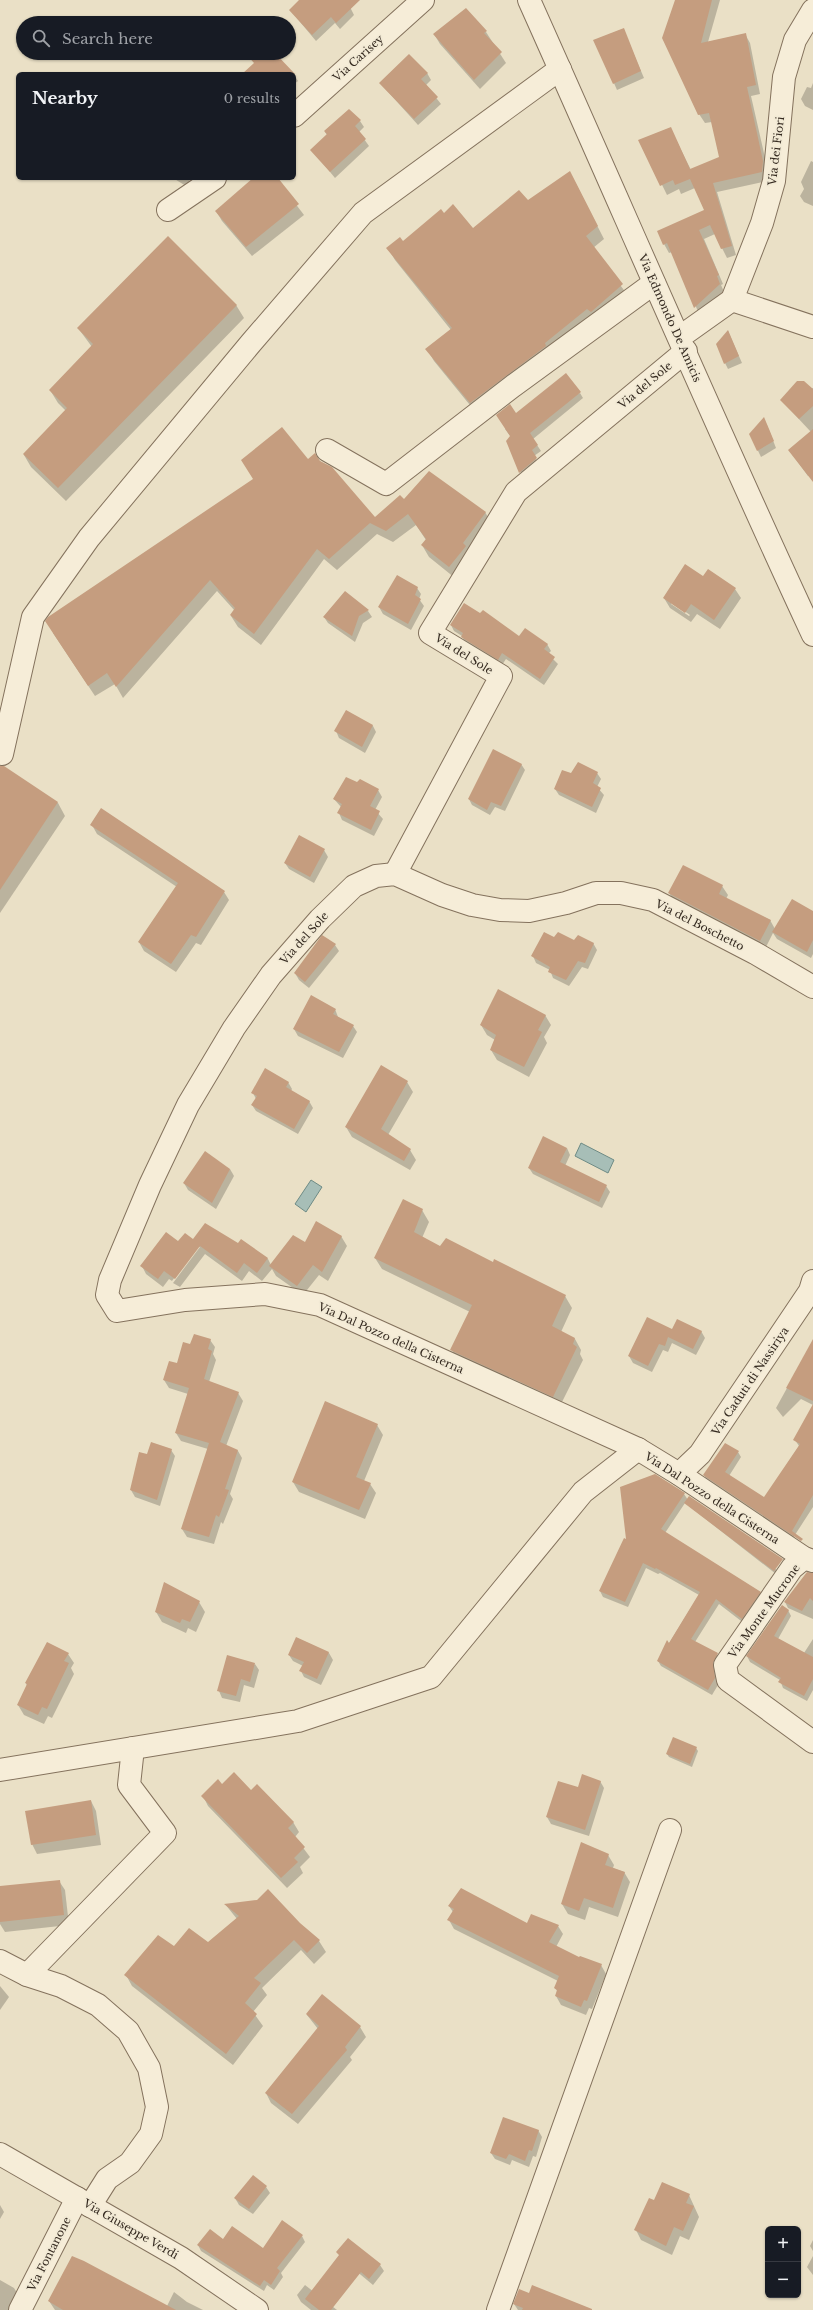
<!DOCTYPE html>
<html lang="en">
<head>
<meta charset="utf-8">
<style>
	body { margin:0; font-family:"Libre Baskerville",serif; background:#242831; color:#f1f3f6 }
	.controls { position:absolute; right:12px; bottom:12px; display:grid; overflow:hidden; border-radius:6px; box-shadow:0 1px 3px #0004 }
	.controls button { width:36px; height:36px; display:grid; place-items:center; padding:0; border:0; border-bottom:1px solid #363941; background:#171b24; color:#f1f3f6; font:20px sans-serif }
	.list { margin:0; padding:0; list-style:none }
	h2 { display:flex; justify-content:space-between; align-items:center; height:52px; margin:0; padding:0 16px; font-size:17px }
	h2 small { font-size:13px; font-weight:400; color:#9ea1a6 }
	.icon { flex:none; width:22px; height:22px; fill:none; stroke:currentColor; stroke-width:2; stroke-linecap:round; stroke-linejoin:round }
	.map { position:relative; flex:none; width:813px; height:2310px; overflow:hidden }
	.search { position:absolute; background:#171b24; box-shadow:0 1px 3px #0004; left:16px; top:16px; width:280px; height:44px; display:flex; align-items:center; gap:10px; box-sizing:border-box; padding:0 14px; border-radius:22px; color:#9ea1a6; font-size:15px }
	.panel { position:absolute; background:#171b24; box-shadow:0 1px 3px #0004; left:16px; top:72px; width:280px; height:108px; border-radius:6px }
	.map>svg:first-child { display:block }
	.water { fill:#a7beb7; stroke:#6e8b85 }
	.shadow { fill:#0003; fill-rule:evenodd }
	.building { fill:#c59d7f }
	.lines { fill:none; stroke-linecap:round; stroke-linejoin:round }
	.minor-casing { stroke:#84725d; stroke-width:24 }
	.minor { stroke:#f6edd8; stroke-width:22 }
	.labels { text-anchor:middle; stroke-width:3.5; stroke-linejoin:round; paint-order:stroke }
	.street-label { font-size:11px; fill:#352a20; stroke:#f2ead5 }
</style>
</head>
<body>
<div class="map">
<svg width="813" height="2310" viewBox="0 0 813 2310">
	<rect width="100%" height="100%" fill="#eae0c6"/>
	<!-- water -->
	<g class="water">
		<path d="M581,1143L614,1160L608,1173L575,1156Z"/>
		<path d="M311,1180L322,1187L306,1212L295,1204Z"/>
	</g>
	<!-- shadow -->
	<g class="shadow">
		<path d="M300,0H349L351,9L354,15L340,29L335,23L316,41L290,10Z"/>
		<path d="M676,0H720L708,42L745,34L750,43L760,94L751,96L768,171L767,181L717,192L736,255L727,258L715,234L704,239L723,284L721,285L725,294L700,316L672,252L669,253L664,244L705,211L695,188L681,194L679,189L667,195L640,140L670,128L691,170L720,158L712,122L705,123L699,114Z"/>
		<path d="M623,29L644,78L617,90L595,40Z"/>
		<path d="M486,32L506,63L480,89L440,44L434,34Z"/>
		<path d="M427,73L431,80L426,85L441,104L418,125L380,83Z"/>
		<path d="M294,75L298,81L294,84Z"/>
		<path d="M813,83V110L805,106L801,99L807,87L811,88Z"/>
		<path d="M360,121L364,127L359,132L369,146L335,178L312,150L327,135L325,132Z"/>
		<path d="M811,161L813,162V206L804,202L800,196L804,189L801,182Z"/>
		<path d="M173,178H191L186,186Z"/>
		<path d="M255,178H276L304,215L252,256L222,221L216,211Z"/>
		<path d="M576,184L604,239L593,248L629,297L478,415L434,361L427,349L451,330L395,260L388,248L403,242L444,214L473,229L528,202Z"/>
		<path d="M236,305L244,318L66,501L31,467L24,455L66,411L58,403L50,390L92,347L78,328Z"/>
		<path d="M728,331L742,363L728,369L725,363Z"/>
		<path d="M813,388V472L808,476L789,450L811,432L781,400Z"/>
		<path d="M580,393L583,398L533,439L541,451L534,456L539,465L523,478L507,441L511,437L505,429L516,414Z"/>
		<path d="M767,425L776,448L761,457L750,434Z"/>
		<path d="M308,460L320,461L374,518L404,500L485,512L492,524L455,578L429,557L422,545L426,540L416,525L393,542L377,534L337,570L324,559L261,645L238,627L231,616L235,611L217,591L123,698L115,684L95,696L53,633Z"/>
		<path d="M703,577L735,589L741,598L720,629L697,614L691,622L670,608L664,598ZM671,602L690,615L689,616L671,604Z"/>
		<path d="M417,588L421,594L419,599L424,606L411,630L383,614L379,607Z"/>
		<path d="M345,592L368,611L372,617L363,623L355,642L328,623L324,617Z"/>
		<path d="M451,625L547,644L551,651L548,654L558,664L544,685L506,659L502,665L466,644L462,636L454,631Z"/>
		<path d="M346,711L373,726L376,732L365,753L339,738L336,731Z"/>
		<path d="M521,764L525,770L505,811L495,807L490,815L472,805L469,799Z"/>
		<path d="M0,766L58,803L65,816L0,913Z"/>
		<path d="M597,773L601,779L597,787L604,795L596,813L559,795L555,789L572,774Z"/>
		<path d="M378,790L382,797L375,810L383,819L374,836L342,820L339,813L341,807L334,799Z"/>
		<path d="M92,825L224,892L229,900L201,945L196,943L176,972L144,951L139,942L177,887L97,834Z"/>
		<path d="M324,850L328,857L314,883L289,869L285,863Z"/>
		<path d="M722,886L728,895L726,899L770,920L775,929L813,912V954L811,958L777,939L773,933L765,949L675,902L669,893Z"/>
		<path d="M323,937L335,945L339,951L309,988L299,980L295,973Z"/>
		<path d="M554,938L593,943L597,950L588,969L582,967L569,986L553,978L550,970L536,963L533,956Z"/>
		<path d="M335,1009L338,1017L353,1026L357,1032L343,1058L298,1036L294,1029Z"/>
		<path d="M545,1015L551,1025L544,1037L547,1043L529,1077L497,1060L491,1050L495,1040L487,1035L481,1025Z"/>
		<path d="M288,1082L292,1089L291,1091L309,1101L313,1108L298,1134L256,1111L252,1105L256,1099L253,1093Z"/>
		<path d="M407,1082L413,1092L388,1135L410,1150L416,1160L410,1170L352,1137L346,1127Z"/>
		<path d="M567,1148L570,1155L565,1166L606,1186L610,1192L602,1208L533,1174L529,1168Z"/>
		<path d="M230,1169L234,1176L216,1209L188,1190L184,1183Z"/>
		<path d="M422,1210L429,1222L422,1238L441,1247L493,1264L565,1296L572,1308L561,1332L575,1339L581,1350L580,1354L583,1360L559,1408L458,1362L452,1350L470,1312L382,1269L375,1258Z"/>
		<path d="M341,1236L347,1246L328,1281L319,1275L303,1295L276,1276L272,1269L262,1281L249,1271L242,1281L205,1254L180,1287L173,1283L200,1247H198L172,1281L169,1279L163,1287L146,1274L142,1266L178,1242L193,1241L239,1244L241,1240L268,1259L271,1265L305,1243Z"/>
		<path d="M672,1330L701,1331L705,1338L696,1355L672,1343L668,1352L663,1350L652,1372L633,1363L629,1356Z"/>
		<path d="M210,1340L215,1347L213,1354L216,1360L209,1382L238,1393L243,1401L226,1446L238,1451L242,1458L230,1494L233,1499L223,1524L221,1522L214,1544L187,1537L182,1529L208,1449L181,1441L176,1433L188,1394L169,1388L164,1380L191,1346Z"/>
		<path d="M813,1341V1405L801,1399L783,1417L776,1408Z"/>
		<path d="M813,1418V1507L793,1538L707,1481L704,1475L738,1452L741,1457L729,1476L764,1499L799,1446L795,1440Z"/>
		<path d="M377,1425L383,1435L364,1481L370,1484L376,1493L365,1519L299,1492L293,1482Z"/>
		<path d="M171,1450L175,1456L160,1506L135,1497L131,1490L147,1456Z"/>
		<path d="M684,1494L688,1500L778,1571L776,1574L685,1503L665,1533L760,1592L763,1598L745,1624L719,1604L695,1642L717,1654L720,1660L715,1669L718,1685L712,1695L661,1666L658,1661L699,1595L660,1573L658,1574L646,1568L628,1607L603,1597L600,1591L627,1541Z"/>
		<path d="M813,1575V1619L788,1608L785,1602Z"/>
		<path d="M199,1602L205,1612L196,1632L188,1628L186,1633L162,1622L156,1612Z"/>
		<path d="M788,1610L791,1616L778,1639L804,1653L813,1639V1690L807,1701L783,1688L780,1680L750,1662L747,1656Z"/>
		<path d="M297,1638L329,1653L333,1660L321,1685L304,1677L301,1671L303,1666L293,1661L289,1655Z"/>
		<path d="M68,1654L74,1663L71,1668L74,1674L52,1718L48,1716L44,1724L24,1715L18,1705L27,1686L26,1683Z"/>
		<path d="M255,1664L259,1670L254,1688L244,1685L240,1702L222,1698L219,1691Z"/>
		<path d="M696,1748L698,1751L692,1767L669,1757L667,1754Z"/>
		<path d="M600,1781L604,1788L589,1836L551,1824L547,1817L579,1789Z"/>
		<path d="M222,1785L251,1791L293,1822L299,1832L295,1837L310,1857L300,1867L303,1873L287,1888L208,1806L203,1796Z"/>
		<path d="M91,1801L96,1811L101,1845L37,1854L32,1844Z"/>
		<path d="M608,1855L614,1865L613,1868L624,1872L630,1882L618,1917L589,1907L585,1920L568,1914L562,1904Z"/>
		<path d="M59,1881L65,1890L69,1925L5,1932L0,1924V1887Z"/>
		<path d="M225,1904L299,1924L319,1941L326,1952L314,1964L301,1950L262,1988L267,1995L253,2012L263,2026L233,2065L132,1986L126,1975L174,1948L208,1944L237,1919Z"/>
		<path d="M449,1906L528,1924L558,1926L563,1934L556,1947L579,1959L601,1965L606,1974L592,2009L589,2008L586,2015L561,2005L556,1996L558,1992L555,1988L558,1981L454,1929L449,1920L453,1912Z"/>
		<path d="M0,1986L9,1997L0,2010Z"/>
		<path d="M322,1996L360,2027L366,2037L350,2057L352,2060L298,2124L271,2103L266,2093L318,2029L307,2015Z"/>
		<path d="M538,2130L542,2137L536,2157L533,2156L529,2167L512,2160L510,2165L495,2159L491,2153Z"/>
		<path d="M266,2187L270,2193L253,2214L239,2205L235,2198Z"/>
		<path d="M689,2195L699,2217L689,2240L680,2236L672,2255L641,2240L636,2230L655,2201Z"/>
		<path d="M0,2205L4,2212L0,2219Z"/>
		<path d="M302,2236L305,2242L281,2273L283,2277L274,2290L267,2285L264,2291L201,2251L198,2245L224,2240L264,2249Z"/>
		<path d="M813,2240V2251L810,2246Z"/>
		<path d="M813,2256V2275L807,2267Z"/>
		<path d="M380,2265L384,2271L373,2285L355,2270Z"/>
		<path d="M0,2280L14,2288L22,2301L19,2310H0Z"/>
		<path d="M305,2285L337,2310H311L301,2302L297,2295Z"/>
		<path d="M174,2292L187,2302L203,2310H55L49,2301L167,2306Z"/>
		<path d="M514,2304L576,2310H518Z"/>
	</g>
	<!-- building -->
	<g class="building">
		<path d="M299,0H360L336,23L331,17L312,35L289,10Z"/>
		<path d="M675,0H712L701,43L746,33L756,85L747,87L763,161L762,172L713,183L732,246L721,249L710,225L699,230L719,275L717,276L720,284L694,308L667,243L663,245L657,231L704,210L690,179L675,185L673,180L660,186L638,140L671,127L690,169L719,157L709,113L698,115L662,38Z"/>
		<path d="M466,8L487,31L484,33L502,52L474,80L433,34Z"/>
		<path d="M624,28L641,71L613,84L593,40Z"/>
		<path d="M245,53H275L295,74H242L254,63Z"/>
		<path d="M409,54L428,73L421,79L438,97L414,119L379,83Z"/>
		<path d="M349,109L361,120L355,126L366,139L330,172L310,150L327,134L324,131Z"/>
		<path d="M570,171L598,226L586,236L623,284L591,312L587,309L545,343L546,346L470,403L425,349L452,328L386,248L400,237L403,241L441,209L444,213L453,204L473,228L519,190L528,200Z"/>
		<path d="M253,178H278L299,204L246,247L215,211Z"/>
		<path d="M168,236L237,305L58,488L23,454L67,408L49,390L93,344L77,328Z"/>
		<path d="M728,330L739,356L724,364L716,344Z"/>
		<path d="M566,373L581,392L530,433L538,445L532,450L537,458L519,473L506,441L510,436L496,415L510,404L516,413Z"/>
		<path d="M797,381H804L813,389V406L799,419L780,400Z"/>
		<path d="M764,417L774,441L757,451L749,434Z"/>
		<path d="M282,427L308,459L315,453L320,461L332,467L375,517L400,495L404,499L429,471L486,512L463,543L466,546L449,567L421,545L426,539L408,514L386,531L370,523L329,559L317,549L254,634L230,615L235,608L210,580L116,687L107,673L88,686L45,621L48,617L253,479L241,460Z"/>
		<path d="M813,429V482L788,450Z"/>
		<path d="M685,564L703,576L708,569L736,588L714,620L691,604L685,613L663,598Z"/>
		<path d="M397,575L418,587L415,595L421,599L408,624L378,607Z"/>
		<path d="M345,591L369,610L359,616L352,636L323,617Z"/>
		<path d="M464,603L480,613L483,610L519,636L525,628L548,644L544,649L555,657L540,679L502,653L498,660L461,637L463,633L450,625Z"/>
		<path d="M346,710L373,725L362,747L334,731Z"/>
		<path d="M493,749L522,764L501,806L491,802L487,810L468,799Z"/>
		<path d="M578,762L598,772L593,783L601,788L592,807L554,789L562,770L571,773Z"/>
		<path d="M0,766H4L58,802L0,890Z"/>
		<path d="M346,777L357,782L360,779L379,789L370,806L380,811L371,830L337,813L342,804L333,799Z"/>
		<path d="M101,808L225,891L196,937L191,935L171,964L138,942L178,883L90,825Z"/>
		<path d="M299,835L325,849L310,877L284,863Z"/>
		<path d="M683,865L723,885L719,894L771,920L760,941L668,893Z"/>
		<path d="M792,899L813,911V940L807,952L772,932Z"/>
		<path d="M544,932L554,937L558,932L574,940L578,935L594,943L585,963L578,961L566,980L548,972L550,967L531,956Z"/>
		<path d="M322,935L336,944L305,982L294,973Z"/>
		<path d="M498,989L546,1015L538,1030L542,1032L524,1067L490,1050L496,1035L480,1025Z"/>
		<path d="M311,995L336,1009L333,1014L354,1025L339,1052L293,1029Z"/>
		<path d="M381,1065L408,1081L381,1129L411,1149L404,1161L345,1127Z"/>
		<path d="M265,1068L289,1082L286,1087L310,1101L294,1129L251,1105L257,1096L251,1093Z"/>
		<path d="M543,1136L567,1148L560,1162L607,1185L599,1202L528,1168Z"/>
		<path d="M205,1151L230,1169L212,1203L183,1183Z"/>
		<path d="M403,1199L423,1209L414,1232L440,1246L446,1238L493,1262L494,1259L566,1295L552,1326L575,1338L573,1344L577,1347L553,1397L450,1350L472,1305L374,1258Z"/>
		<path d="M316,1221L342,1236L322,1272L313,1265L297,1286L269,1266L293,1235L305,1242Z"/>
		<path d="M205,1223L238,1243L241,1239L268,1258L257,1273L244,1263L237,1273L200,1246L175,1279L164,1271L158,1279L140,1266L166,1232L178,1241L185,1233L193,1239Z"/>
		<path d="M647,1317L672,1329L677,1319L702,1331L693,1349L668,1337L665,1346L659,1344L648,1366L628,1356Z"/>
		<path d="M194,1334L211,1339L208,1349L212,1351L204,1379L239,1392L220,1442L238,1450L225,1489L229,1490L219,1517L216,1515L209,1537L181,1529L209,1443L175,1433L189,1388L163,1380L169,1361L177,1363L183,1342L190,1344Z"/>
		<path d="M813,1339V1401L786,1388Z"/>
		<path d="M325,1401L378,1424L356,1477L371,1483L359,1510L292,1482Z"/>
		<path d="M813,1404V1495L792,1531L803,1539L801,1541L703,1475L725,1443L739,1451L725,1472L764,1497L800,1444L793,1440Z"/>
		<path d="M151,1442L172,1449L157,1500L130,1490L139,1452L147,1454Z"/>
		<path d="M655,1474L685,1493L661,1529L761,1592L742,1619L716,1599L691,1639L718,1653L713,1663L715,1678L708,1690L657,1661L667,1640L669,1643L700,1592L656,1568L655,1569L643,1563L625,1602L599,1591L624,1538L626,1539L620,1487Z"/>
		<path d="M689,1496L783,1559L774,1571L684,1503Z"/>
		<path d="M807,1572L813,1573V1601L810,1598L802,1611L784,1602Z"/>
		<path d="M164,1582L200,1601L190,1622L182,1619L180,1623L155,1612Z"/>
		<path d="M782,1605L789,1610L774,1636L813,1657V1679L804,1696L778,1682L781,1678L746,1656Z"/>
		<path d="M296,1637L329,1652L317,1679L299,1671L304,1662L288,1655Z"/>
		<path d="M47,1642L69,1653L64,1661L69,1663L47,1709L42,1707L38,1715L17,1705L27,1684L25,1683Z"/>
		<path d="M227,1655L255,1663L250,1682L241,1679L236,1696L217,1691Z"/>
		<path d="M673,1737L697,1747L690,1764L666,1754Z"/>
		<path d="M234,1772L251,1790L257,1784L294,1822L288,1828L305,1847L294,1858L298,1862L281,1878L201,1796L218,1779L222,1784Z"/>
		<path d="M582,1774L601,1781L585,1830L546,1817L558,1781L578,1787Z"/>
		<path d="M91,1800L96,1835L31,1845L25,1811Z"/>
		<path d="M581,1842L609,1854L605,1865L625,1872L613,1908L584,1898L579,1911L561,1904Z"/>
		<path d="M60,1880L64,1915L0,1922V1886Z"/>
		<path d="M461,1888L527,1923L531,1914L559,1925L549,1942L579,1957L580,1956L602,1964L587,2001L584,2000L581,2007L555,1996L557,1990L554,1988L559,1976L447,1920L454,1909L448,1906Z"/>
		<path d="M268,1889L300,1923L320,1940L307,1953L294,1940L254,1978L261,1983L245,2003L257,2014L226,2054L124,1975L158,1935L174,1946L189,1928L208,1942L239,1916L224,1904L257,1900Z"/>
		<path d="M322,1994L361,2026L345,2047L347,2050L292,2114L265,2093L319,2026L306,2014Z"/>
		<path d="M503,2117L539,2130L532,2151L529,2150L525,2161L509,2154L506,2159L490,2153Z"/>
		<path d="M253,2175L267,2186L249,2209L234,2198Z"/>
		<path d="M662,2182L690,2194L686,2203L694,2206L683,2231L674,2227L666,2246L634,2230L649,2198L654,2200Z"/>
		<path d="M282,2220L303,2235L277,2268L280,2271L271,2285L264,2280L260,2286L197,2245L210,2229L223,2239L232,2226L263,2248Z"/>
		<path d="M348,2238L381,2264L369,2279L361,2272L331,2310H319L305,2299L339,2255L336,2252Z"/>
		<path d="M72,2256L84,2261L176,2310H63L48,2301Z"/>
		<path d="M532,2285L592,2309V2310H522L523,2308L513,2304L519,2289L529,2293Z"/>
	</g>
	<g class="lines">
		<defs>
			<g id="minor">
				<path d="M529,0C624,212 715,425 813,635"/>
				<path d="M294,116L423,0"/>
				<path d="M168,210L215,178"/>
				<path d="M732,300L813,327"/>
				<path d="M680,337L732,300L762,223L774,181L784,77L795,40L813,10"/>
				<path d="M327,450L386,484L513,386L654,283"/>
				<path d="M2,754L33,617L89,538L251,343L363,213L560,69"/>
				<path d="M395,874L501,676L430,633L516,492L686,351"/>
				<path d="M813,987L755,953L653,900L621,893H596L566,903L529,911L500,910L472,905L442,895L395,874L376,876L354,886L320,919L271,975L234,1028L188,1105L150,1185L110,1280L107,1295L117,1311L185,1300L265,1294L320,1305L638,1449L679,1474L804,1558L813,1561"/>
				<path d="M679,1474L700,1454L810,1291L813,1281"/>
				<path d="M804,1558L792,1568L725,1665L728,1680L813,1742"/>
				<path d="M0,1770L298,1721L431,1677L583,1492L638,1449"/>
				<path d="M0,1961L27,1975L61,1986L98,2005L128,2031L149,2068L157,2107L151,2134L130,2163L107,2179L90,2206"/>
				<path d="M27,1975L165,1833L129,1785L133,1748"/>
				<path d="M0,2154L181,2258L257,2310"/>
				<path d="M20,2310L77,2198"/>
				<path d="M498,2310L670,1830"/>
			</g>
		</defs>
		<!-- minor casing -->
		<use href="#minor" class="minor-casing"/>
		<!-- minor -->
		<use href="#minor" class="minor"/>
	</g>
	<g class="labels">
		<!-- street labels -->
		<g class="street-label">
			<text transform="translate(358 58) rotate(-42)" y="4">Via Carisey</text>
			<text transform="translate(776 151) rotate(-83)" y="4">Via dei Fiori</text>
			<text transform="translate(670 318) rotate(66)" y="4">Via Edmondo De Amicis</text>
			<text transform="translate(645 385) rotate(-40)" y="4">Via del Sole</text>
			<text transform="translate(464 654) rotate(32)" y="4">Via del Sole</text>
			<text transform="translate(700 925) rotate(27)" y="4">Via del Boschetto</text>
			<text transform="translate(304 938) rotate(-48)" y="4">Via del Sole</text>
			<text transform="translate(391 1338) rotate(24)" y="4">Via Dal Pozzo della Cisterna</text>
			<text transform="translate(750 1381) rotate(-56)" y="4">Via Caduti di Nassiriya</text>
			<text transform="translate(712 1498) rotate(33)" y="4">Via Dal Pozzo della Cisterna</text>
			<text transform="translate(764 1611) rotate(-54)" y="4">Via Monte Mucrone</text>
			<text transform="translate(131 2229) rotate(30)" y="4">Via Giuseppe Verdi</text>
			<text transform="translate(49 2254) rotate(-63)" y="4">Via Fontanone</text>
		</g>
	</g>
</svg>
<div class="controls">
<button>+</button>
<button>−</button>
</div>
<div class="search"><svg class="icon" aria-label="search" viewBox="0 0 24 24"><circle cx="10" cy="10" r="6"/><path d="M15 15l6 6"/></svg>Search here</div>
<section class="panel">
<h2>Nearby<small>0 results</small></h2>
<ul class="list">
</ul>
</section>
</div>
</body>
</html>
